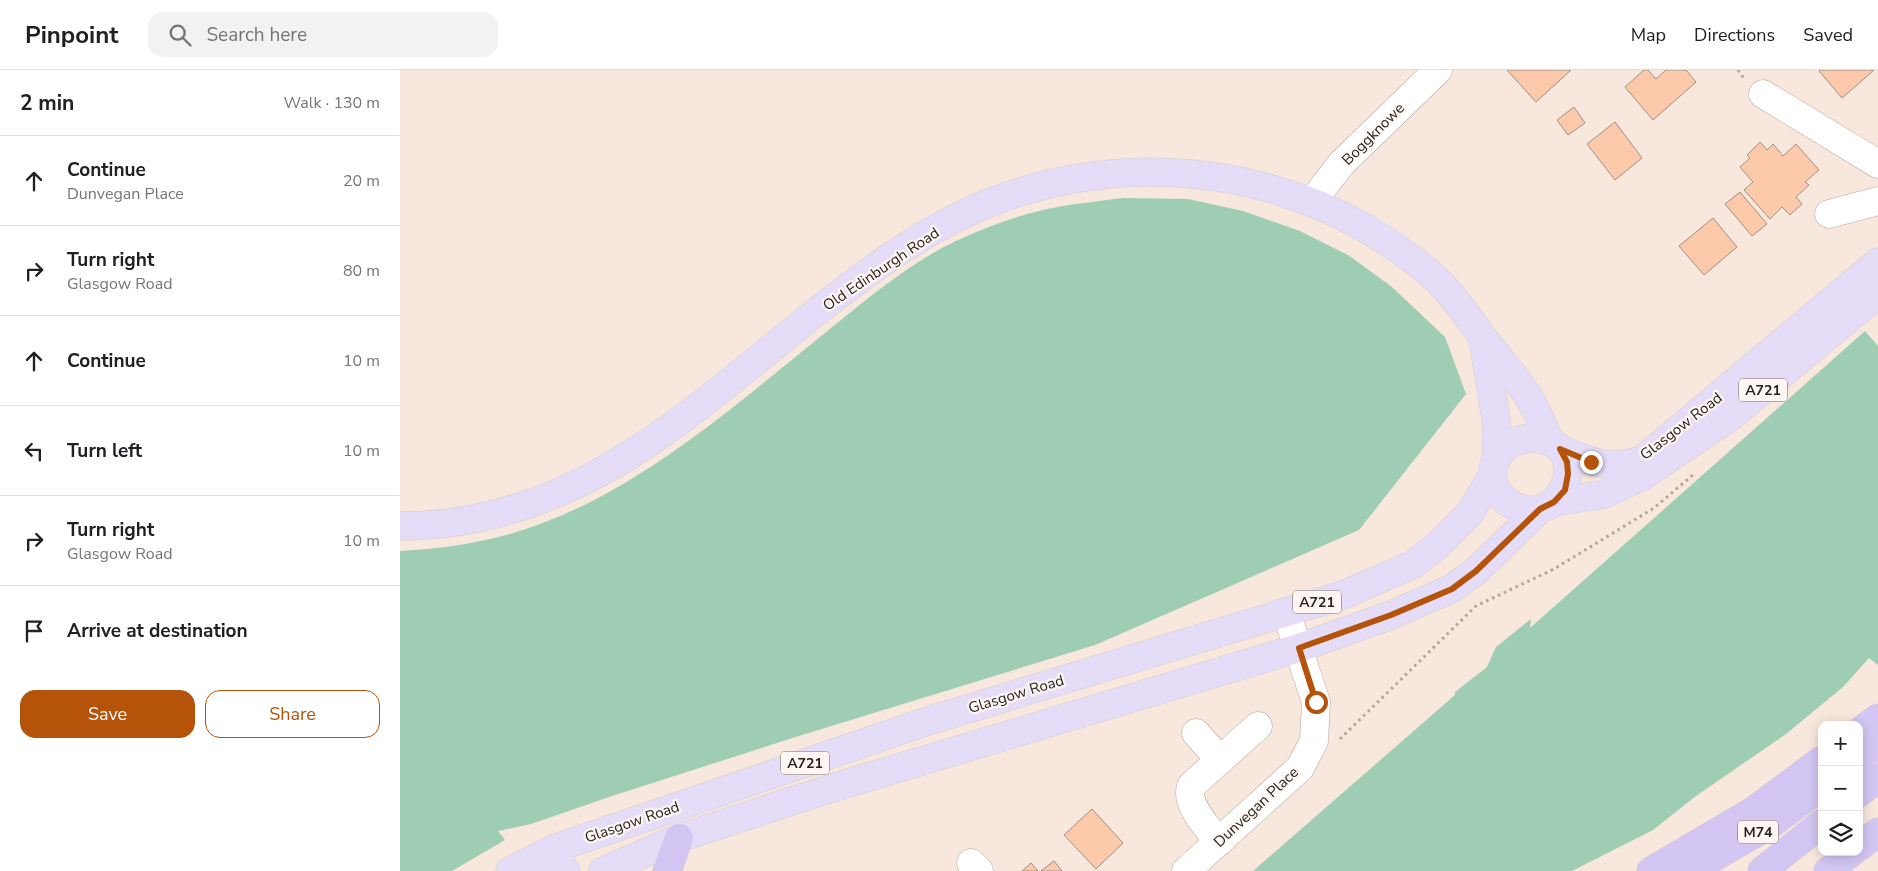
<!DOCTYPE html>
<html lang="en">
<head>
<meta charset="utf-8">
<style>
	body { margin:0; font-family:"Nunito Sans",sans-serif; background:#f2f2f2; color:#202124 }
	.controls { position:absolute; right:15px; bottom:15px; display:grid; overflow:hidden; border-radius:10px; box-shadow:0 2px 12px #0003 }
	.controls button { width:45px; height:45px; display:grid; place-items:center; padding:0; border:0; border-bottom:1px solid #e0e0e0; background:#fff; color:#202124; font:25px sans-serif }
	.stop { position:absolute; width:15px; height:15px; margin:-11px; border:4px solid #b45309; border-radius:50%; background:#fff }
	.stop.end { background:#b45309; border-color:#fff; box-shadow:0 1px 5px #0008 }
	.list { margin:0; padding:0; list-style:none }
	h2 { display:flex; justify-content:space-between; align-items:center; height:65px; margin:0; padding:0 20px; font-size:21px }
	h2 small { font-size:16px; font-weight:400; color:#757577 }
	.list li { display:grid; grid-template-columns:32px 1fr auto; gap:15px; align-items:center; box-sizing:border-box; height:90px; padding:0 20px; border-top:1px solid #e0e0e0 }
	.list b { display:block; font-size:19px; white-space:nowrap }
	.list p { margin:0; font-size:16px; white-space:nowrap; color:#757577 }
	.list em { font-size:16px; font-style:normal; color:#757577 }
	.actions { display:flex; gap:10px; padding:15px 20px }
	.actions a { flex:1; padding:11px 0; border:1px solid #b45309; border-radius:15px; text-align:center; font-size:18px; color:#b45309 }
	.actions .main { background:#b45309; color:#fff }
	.icon { flex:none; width:28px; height:28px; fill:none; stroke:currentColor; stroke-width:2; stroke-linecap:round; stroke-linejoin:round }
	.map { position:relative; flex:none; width:1478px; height:801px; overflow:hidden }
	header { display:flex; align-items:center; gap:30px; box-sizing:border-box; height:70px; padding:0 25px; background:#fff; border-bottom:1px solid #e0e0e0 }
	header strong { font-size:24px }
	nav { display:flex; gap:28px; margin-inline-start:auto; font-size:18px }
	.search { width:350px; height:45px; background:#f2f2f2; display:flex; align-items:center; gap:12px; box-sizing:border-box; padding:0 18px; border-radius:15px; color:#757577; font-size:19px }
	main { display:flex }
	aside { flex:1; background:#fff }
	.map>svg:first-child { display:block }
	.green { fill:#9fcdb4 }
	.building { fill:#fccaaa; stroke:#9f8f86 }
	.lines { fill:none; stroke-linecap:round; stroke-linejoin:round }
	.minor-casing { stroke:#b6a69c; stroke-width:29 }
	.major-casing { stroke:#d0cece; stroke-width:29 }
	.highway-casing { stroke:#d0cece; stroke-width:29 }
	.path { stroke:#b1a39b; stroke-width:3; stroke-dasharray:2.5 4; stroke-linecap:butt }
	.minor { stroke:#fff; stroke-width:28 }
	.major { stroke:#e5ddf8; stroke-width:28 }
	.highway { stroke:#d4c6f3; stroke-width:28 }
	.route { stroke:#b45309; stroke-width:6 }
	.labels { text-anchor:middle; stroke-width:4.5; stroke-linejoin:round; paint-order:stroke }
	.shield { fill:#fdf6f2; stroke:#68625e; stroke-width:1 }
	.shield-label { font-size:14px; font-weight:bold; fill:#28221e }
	.street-label { font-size:15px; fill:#28221e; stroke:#fdf6f2 }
</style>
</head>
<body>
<header>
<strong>Pinpoint</strong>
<div class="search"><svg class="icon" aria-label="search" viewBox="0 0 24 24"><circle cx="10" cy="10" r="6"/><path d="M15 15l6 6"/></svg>Search here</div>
<nav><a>Map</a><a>Directions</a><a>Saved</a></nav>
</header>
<main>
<aside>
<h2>2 min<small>Walk · 130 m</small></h2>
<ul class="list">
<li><svg class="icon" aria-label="ahead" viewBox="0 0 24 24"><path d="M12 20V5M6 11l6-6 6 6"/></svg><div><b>Continue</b><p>Dunvegan Place</p></div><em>20 m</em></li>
<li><svg class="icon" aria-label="right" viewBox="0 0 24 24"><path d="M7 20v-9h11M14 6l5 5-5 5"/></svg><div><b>Turn right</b><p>Glasgow Road</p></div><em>80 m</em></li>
<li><svg class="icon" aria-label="ahead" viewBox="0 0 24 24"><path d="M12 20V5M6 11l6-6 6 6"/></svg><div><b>Continue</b></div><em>10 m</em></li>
<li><svg class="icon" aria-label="left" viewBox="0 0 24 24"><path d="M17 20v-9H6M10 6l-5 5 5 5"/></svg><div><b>Turn left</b></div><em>10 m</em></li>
<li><svg class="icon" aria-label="right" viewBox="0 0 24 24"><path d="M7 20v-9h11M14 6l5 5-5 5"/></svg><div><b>Turn right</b><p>Glasgow Road</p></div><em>10 m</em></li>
<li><svg class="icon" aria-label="arrive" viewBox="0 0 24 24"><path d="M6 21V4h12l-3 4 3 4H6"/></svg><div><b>Arrive at destination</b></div></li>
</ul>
<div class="actions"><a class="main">Save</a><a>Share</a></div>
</aside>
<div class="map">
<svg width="1478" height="801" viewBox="0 0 1478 801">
	<rect width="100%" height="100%" fill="#f8e7dc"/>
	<!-- green -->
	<g class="green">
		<path d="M723,128L788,129L843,141L900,161L948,185L992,217L1045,267L1066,324L959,460L695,575L402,665L212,726L131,754L98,761L105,770L52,801H0V481C36,479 75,474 110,464C227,430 322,346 415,271C459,236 505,195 556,171C588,156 623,143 658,137C679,133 701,131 723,128Z"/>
		<path d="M1465,261L1478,276V595L1469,588L1443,617L1386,664L1296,726L1253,760L1172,801H853L1055,625V622L1087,597L1096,577L1131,549L1130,558Z"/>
	</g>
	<!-- building -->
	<g class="building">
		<path d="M1107,0H1171L1136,32Z"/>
		<path d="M1244,0H1248L1256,9L1266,0H1286L1296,12L1253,50L1225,17Z"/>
		<path d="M1420,0H1474L1442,28L1419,1Z"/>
		<path d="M1174,37L1185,53L1168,65L1157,50Z"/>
		<path d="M1215,52L1242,88L1215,110L1187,74Z"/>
		<path d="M1360,72L1367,80L1373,74L1383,86L1396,74L1419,100L1405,112L1409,115L1396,127L1402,134L1390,145L1382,137L1370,149L1344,120L1353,112L1340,97L1350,88L1347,85Z"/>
		<path d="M1340,122L1367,154L1352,166L1325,134Z"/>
		<path d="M1313,148L1337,177L1304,205L1279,176Z"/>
		<path d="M692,739L723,773L696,799L664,765Z"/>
		<path d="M654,791L662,801H641Z"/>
		<path d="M631,793L638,801H622Z"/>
	</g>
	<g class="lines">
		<defs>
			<g id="minor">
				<path d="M1363,24L1478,94"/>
				<path d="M912,132L941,94L1038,0"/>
				<path d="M1429,144L1478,131"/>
				<path d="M796,663L820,690"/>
				<path d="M819,772C808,758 785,735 791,716L858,656"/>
				<path d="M571,793L579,801"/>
				<path d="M786,801L900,698L914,671L916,632L886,542"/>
			</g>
			<g id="major">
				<path d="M1083,270L1096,349L1097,386"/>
				<path d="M1135,368C1140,369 1146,370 1150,372C1186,388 1163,449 1123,439C1077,427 1085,368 1135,368Z"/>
				<path d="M1160,379C1187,391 1215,402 1243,389L1478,192"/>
				<path d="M1154,432L1205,424L1241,407L1330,347L1478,224"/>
				<path d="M0,456C167,456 279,353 400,255C457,209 521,160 589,133C687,94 798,92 897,127C948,144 1016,184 1051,225C1063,239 1073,254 1084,269C1098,287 1113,304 1126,323C1136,337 1143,356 1150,372"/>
				<path d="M110,801L156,778L531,650L943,525L1014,494L1039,474L1069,444L1092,406"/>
				<path d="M139,801L149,796L160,795L166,801"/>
				<path d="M203,801L279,768L438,716L899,578L991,545L1051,519L1076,501L1140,439"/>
			</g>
			<g id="highway">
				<path d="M1459,662L1478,648"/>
				<path d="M1459,688L1478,674"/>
				<path d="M1459,723L1478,708"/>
				<path d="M1459,777L1478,762"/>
				<path d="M267,801L279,768"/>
				<path d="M1251,801L1353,741L1422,690"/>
				<path d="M1290,801L1368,756L1422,716"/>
				<path d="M1362,801L1422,753"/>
				<path d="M1428,801L1452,782"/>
			</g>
		</defs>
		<!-- minor casing -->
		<use href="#minor" class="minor-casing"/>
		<!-- major casing -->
		<use href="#major" class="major-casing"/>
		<!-- highway casing -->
		<use href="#highway" class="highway-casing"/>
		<!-- path -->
		<g class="path">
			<path d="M1338,0L1345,10"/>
			<path d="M940,669L1076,536L1154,499L1254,438L1294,404"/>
		</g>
		<!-- minor -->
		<use href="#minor" class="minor"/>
		<!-- major -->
		<use href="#major" class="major"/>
		<!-- highway -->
		<use href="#highway" class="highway"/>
	</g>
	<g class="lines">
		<!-- route -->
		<path class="route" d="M916,632L899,578L991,545L1052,519L1076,501L1140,439L1154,432L1165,420L1168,404L1167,392L1160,379L1191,392"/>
	</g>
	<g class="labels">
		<!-- shield labels -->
		<g class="shield">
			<rect x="1339" y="308.5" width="48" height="23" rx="4"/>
			<rect x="893" y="520.5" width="48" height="23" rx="4"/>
			<rect x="381" y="681.5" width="48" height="23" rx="4"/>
			<rect x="1338" y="750.5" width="40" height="23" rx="4"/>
		</g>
		<g class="shield-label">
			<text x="1363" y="325">A721</text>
			<text x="917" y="537">A721</text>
			<text x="405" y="698">A721</text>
			<text x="1358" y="767">M74</text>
		</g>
		<!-- street labels -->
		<g class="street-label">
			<text transform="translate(973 64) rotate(-45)" y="5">Boggknowe</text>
			<text transform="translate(481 199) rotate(-34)" y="5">Old Edinburgh Road</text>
			<text transform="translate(1281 356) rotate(-38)" y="5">Glasgow Road</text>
			<text transform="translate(616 624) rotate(-17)" y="5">Glasgow Road</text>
			<text transform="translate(856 737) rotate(-43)" y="5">Dunvegan Place</text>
			<text transform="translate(232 752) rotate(-19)" y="5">Glasgow Road</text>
		</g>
	</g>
</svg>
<div class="controls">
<button>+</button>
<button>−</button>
<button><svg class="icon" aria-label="layers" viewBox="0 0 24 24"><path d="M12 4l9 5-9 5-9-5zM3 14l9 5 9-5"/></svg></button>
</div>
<div class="stop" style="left:916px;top:632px"></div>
<div class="stop end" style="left:1191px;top:392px"></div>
</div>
</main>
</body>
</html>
